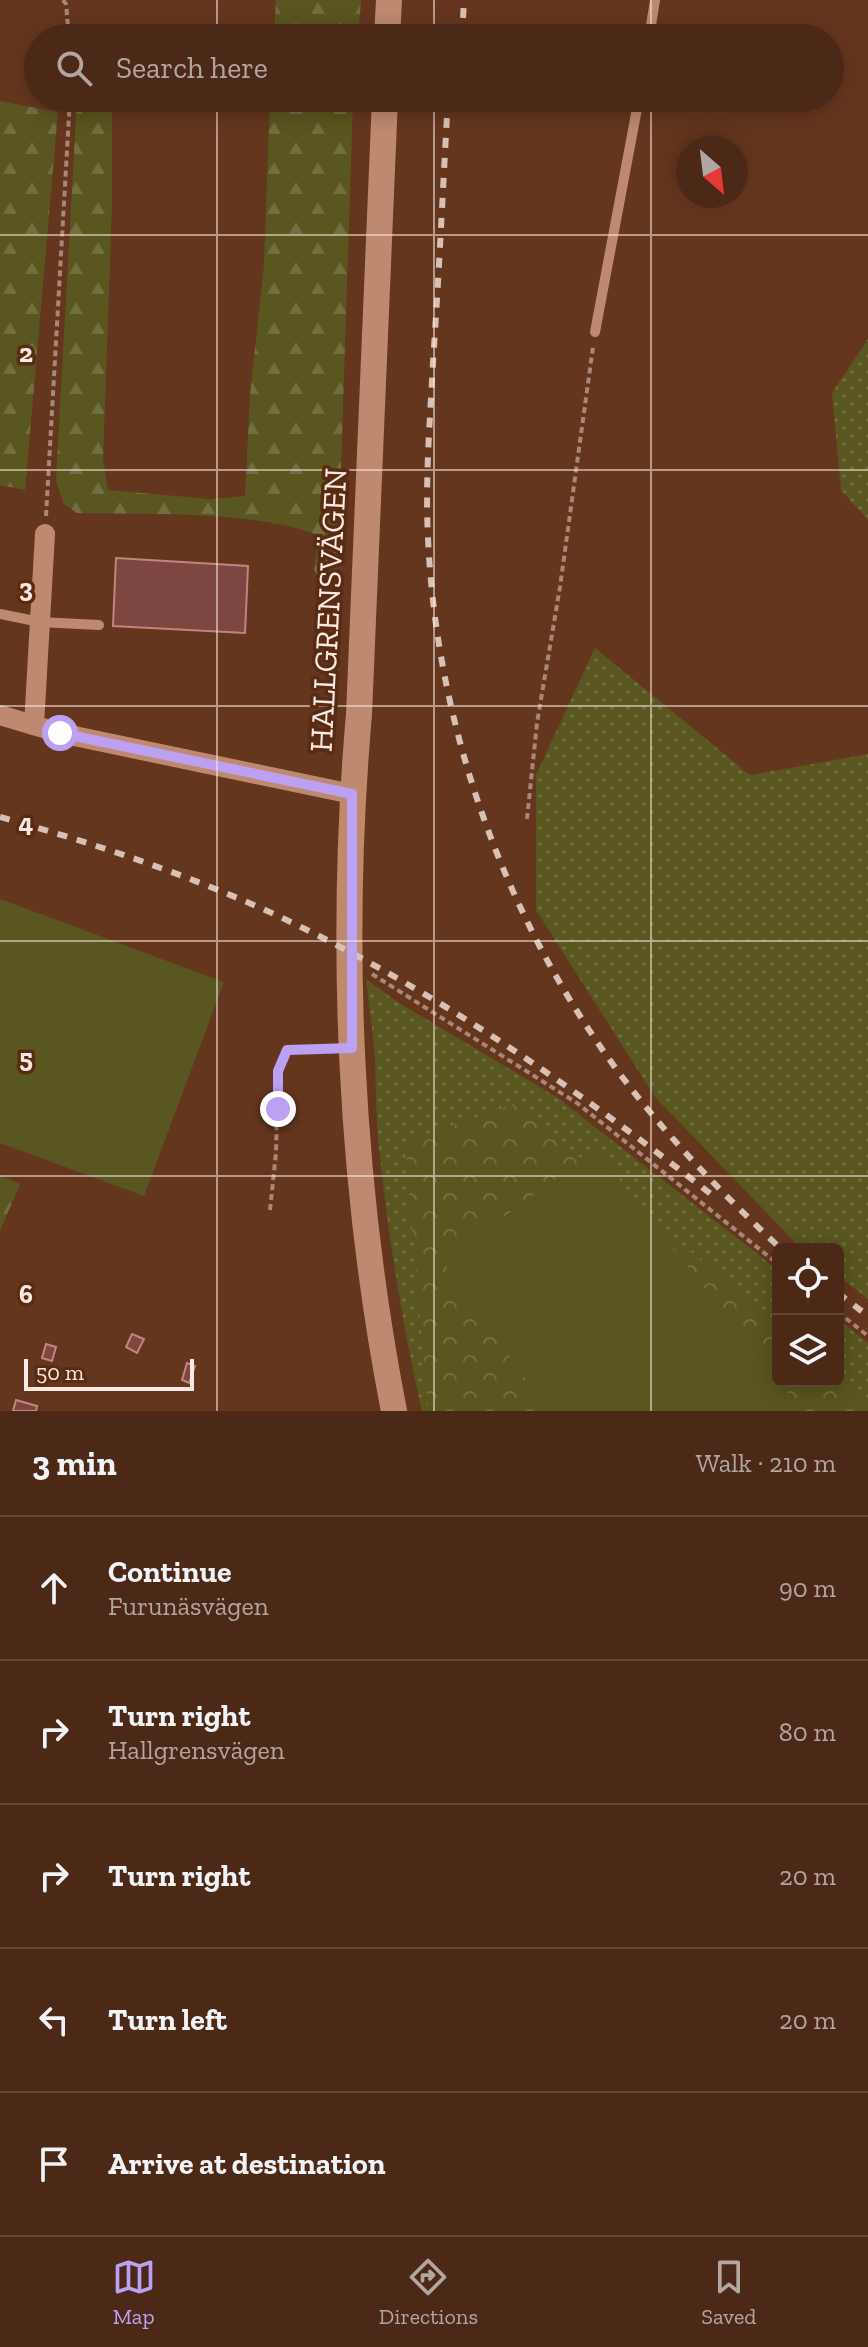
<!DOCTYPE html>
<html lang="en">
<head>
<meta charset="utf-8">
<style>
	body { margin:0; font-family:"Zilla Slab",serif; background:#563423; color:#f1f3f6 }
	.controls { position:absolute; right:24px; bottom:24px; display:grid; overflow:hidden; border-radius:12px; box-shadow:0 4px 20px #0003 }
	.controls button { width:72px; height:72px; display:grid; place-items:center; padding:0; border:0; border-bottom:2px solid #634435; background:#4c2816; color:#f1f3f6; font:40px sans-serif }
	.compass { position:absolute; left:676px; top:136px; width:72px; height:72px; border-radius:50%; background:#4c2816; box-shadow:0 4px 20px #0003; rotate:152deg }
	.scale { position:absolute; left:24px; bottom:20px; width:170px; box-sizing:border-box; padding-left:8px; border:4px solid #fbe9e1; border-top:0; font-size:22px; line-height:28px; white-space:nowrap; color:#fbe9e1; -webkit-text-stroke:6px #592b13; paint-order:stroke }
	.stop { position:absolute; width:24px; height:24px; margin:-18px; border:6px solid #bca0f2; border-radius:50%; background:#fff }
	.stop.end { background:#bca0f2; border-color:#fff; box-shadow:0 2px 8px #0008 }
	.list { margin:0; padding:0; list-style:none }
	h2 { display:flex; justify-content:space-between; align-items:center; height:104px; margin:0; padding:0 32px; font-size:34px }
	h2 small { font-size:26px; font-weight:400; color:#b2a6a1 }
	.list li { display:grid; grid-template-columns:52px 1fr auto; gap:24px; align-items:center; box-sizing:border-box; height:144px; padding:0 32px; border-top:2px solid #634435 }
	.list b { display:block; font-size:30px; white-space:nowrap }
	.list p { margin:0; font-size:26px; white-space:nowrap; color:#b2a6a1 }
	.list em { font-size:26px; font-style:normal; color:#b2a6a1 }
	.icon { flex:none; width:44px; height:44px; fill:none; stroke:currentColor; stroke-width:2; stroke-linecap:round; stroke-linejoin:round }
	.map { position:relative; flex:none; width:868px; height:1411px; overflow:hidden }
	.search { position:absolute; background:#4c2816; box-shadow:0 4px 20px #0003; left:24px; right:24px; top:24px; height:88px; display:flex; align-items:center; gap:20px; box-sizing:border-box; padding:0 28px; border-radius:44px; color:#b2a6a1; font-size:30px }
	.sheet { height:824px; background:#4c2816 }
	nav { display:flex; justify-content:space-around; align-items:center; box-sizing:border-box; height:112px; border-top:2px solid #634435; background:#4c2816; font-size:22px; color:#b2a6a1 }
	nav a { display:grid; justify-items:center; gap:4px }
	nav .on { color:#bca0f2 }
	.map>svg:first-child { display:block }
	.grass { fill:url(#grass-dots) }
	.forest { fill:url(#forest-firs) }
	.park { fill:url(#park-crowns) }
	.pitch { fill:#59561f }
	.building { fill:#7d4641; stroke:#c1857e; stroke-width:2 }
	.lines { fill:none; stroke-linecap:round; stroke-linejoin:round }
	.path { stroke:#a98776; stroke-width:4; stroke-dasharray:6 4; stroke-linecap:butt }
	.service { stroke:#bf896f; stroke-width:10 }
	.minor { stroke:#bf896f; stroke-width:20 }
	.tertiary { stroke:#bf896f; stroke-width:26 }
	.rail { stroke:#d8c0b4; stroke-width:6; stroke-dasharray:10 10; stroke-linecap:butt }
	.route { stroke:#bca0f2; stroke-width:10 }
	.grid { fill:none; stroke:#fbe9e1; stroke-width:2; stroke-opacity:0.55 }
	.labels { text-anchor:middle; stroke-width:7; stroke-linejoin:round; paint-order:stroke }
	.street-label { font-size:32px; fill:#fbe9e1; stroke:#592b13 }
	.grid-label { font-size:26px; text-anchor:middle; font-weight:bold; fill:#fbe9e1; stroke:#592b13; stroke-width:7; stroke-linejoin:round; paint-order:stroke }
</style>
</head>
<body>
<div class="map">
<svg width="868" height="1411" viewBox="0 0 868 1411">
	<defs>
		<pattern id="grass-dots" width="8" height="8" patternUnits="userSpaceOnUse" patternTransform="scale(2)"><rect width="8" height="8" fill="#59561f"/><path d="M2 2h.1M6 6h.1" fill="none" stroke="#726e3f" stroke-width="1.8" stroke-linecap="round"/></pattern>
		<pattern id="forest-firs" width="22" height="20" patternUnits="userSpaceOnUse" patternTransform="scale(2)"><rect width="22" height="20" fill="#59561f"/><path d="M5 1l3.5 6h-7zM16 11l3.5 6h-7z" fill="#726e3f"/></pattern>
		<pattern id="park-crowns" width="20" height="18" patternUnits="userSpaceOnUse" patternTransform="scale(2)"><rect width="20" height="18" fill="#59561f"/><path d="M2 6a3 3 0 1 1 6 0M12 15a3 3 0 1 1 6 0" fill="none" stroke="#726e3f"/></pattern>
	</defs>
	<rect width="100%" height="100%" fill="#65361e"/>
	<!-- grass -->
	<g class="grass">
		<path d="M868,339V520L841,490L832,393Z"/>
		<path d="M595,648L750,775L868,754V1299L838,1276V1249H803L795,1242L655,1097L536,910V775Z"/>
		<path d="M366,979L396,1001L558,1098L778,1270V1381H838V1319L868,1343V1411H422C403,1327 389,1242 380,1157C376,1124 376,1091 375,1059C373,1032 369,1005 366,979Z"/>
	</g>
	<!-- forest -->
	<g class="forest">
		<path d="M276,0H361L358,38H274Z"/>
		<path d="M77,98H112V205L103,459L108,490L210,499L245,496L250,396L264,264L270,98H353L338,564L333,579L323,583L314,570L317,548L315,534C249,510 149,515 77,513L64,504L56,481Z"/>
		<path d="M0,101L58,112L25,490L0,485Z"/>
		<path d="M0,1175L20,1184L0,1231Z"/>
	</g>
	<!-- park -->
	<path class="park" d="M517,1103L778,1326V1381H838V1377L868,1403V1411H428L405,1142Z"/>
	<!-- pitch -->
	<g class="pitch">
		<path d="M0,899L224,982L144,1196L0,1143Z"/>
		<path d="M596,1150L801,1411H548L443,1261Z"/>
	</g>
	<!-- building -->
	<g class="building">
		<path d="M116,558L248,566L245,633L113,626Z"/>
		<path d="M132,1334L144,1339L137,1353L126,1347Z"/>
		<path d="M46,1344L56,1347L52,1361L42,1358Z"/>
		<path d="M187,1363L195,1366L189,1383L182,1380Z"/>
		<path d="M16,1400L37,1406L36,1411H13Z"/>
	</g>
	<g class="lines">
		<!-- path -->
		<g class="path">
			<path d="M63,0L66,4L69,38"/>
			<path d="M46,516L70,98"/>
			<path d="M527,819L537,723L560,587L593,347"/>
			<path d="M372,974L577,1103L778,1264"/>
			<path d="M270,1210L276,1153L278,1071L287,1050L330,1049"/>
			<path d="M838,1312L868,1336"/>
		</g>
		<!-- service -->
		<g class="service">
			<path d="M649,38L655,0"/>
			<path d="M595,332L639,98"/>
			<path d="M0,614L40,622L99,625"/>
		</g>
		<!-- minor -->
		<g class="minor">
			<path d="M0,715L60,733L352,794"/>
			<path d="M34,725L45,534"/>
		</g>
		<!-- tertiary -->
		<g class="tertiary">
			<path d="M387,38L389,0"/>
			<path d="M385,98L359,714C339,943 350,1186 394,1411"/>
		</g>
		<!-- rail -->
		<g class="rail">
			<path d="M462,38L464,0"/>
			<path d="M448,98C443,186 439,274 433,362C430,421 425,479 428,538C437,739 514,944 641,1101C683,1153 730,1201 779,1247"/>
			<path d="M0,817C93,843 186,874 274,914C432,988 576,1088 712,1195"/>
			<path d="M838,1293L868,1316"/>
		</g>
	</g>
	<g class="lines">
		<!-- route -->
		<path class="route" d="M60,733L352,794V1048L287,1050L278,1071V1109"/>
	</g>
	<!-- grid -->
	<path class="grid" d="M217,0V38M434,0V38M651,0V38M217,98V1411M434,98V1411M651,98V1411M0,235H868M0,470H868M0,706H868M0,941H868M0,1176H868"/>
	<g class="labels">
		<!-- street labels -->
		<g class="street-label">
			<text transform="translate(328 610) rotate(-87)" y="11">HALLGRENSVÄGEN</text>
		</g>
	</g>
	<g class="grid-label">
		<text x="26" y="362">2</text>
		<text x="26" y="597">3</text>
		<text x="26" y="832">4</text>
		<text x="26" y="1067">5</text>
		<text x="26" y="1303">6</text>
	</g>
</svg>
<div class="controls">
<button><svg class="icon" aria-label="locate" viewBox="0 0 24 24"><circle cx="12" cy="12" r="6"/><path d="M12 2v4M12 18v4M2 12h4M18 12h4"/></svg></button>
<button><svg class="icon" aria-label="layers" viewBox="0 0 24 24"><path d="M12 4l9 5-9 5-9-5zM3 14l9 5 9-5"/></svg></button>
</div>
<svg class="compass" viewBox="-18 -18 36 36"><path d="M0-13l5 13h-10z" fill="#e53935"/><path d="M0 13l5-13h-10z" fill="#b2a6a1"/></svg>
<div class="scale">50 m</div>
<div class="stop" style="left:60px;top:733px"></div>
<div class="stop end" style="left:278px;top:1109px"></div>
<div class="search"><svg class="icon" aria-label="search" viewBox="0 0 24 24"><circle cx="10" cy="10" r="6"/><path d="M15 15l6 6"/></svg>Search here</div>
</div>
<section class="sheet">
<h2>3 min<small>Walk · 210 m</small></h2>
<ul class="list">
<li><svg class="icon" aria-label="ahead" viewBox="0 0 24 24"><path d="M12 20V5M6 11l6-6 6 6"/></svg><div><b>Continue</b><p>Furunäsvägen</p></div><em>90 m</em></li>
<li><svg class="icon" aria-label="right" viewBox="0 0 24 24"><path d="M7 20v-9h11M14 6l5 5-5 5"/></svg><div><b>Turn right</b><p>Hallgrensvägen</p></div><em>80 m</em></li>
<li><svg class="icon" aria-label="right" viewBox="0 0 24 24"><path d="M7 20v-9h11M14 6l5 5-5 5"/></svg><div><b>Turn right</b></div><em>20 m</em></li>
<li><svg class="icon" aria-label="left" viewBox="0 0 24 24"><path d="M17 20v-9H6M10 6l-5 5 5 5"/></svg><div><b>Turn left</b></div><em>20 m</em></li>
<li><svg class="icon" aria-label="arrive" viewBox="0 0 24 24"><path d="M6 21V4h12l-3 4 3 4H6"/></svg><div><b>Arrive at destination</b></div></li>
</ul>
</section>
<nav>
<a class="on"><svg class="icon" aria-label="map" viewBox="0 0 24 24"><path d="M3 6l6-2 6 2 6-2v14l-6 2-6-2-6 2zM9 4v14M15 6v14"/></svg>Map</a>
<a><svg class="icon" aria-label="directions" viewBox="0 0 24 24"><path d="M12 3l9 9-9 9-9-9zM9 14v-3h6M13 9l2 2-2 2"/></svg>Directions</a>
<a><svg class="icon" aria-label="saved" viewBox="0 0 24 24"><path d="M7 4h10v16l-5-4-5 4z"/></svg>Saved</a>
</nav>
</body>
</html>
